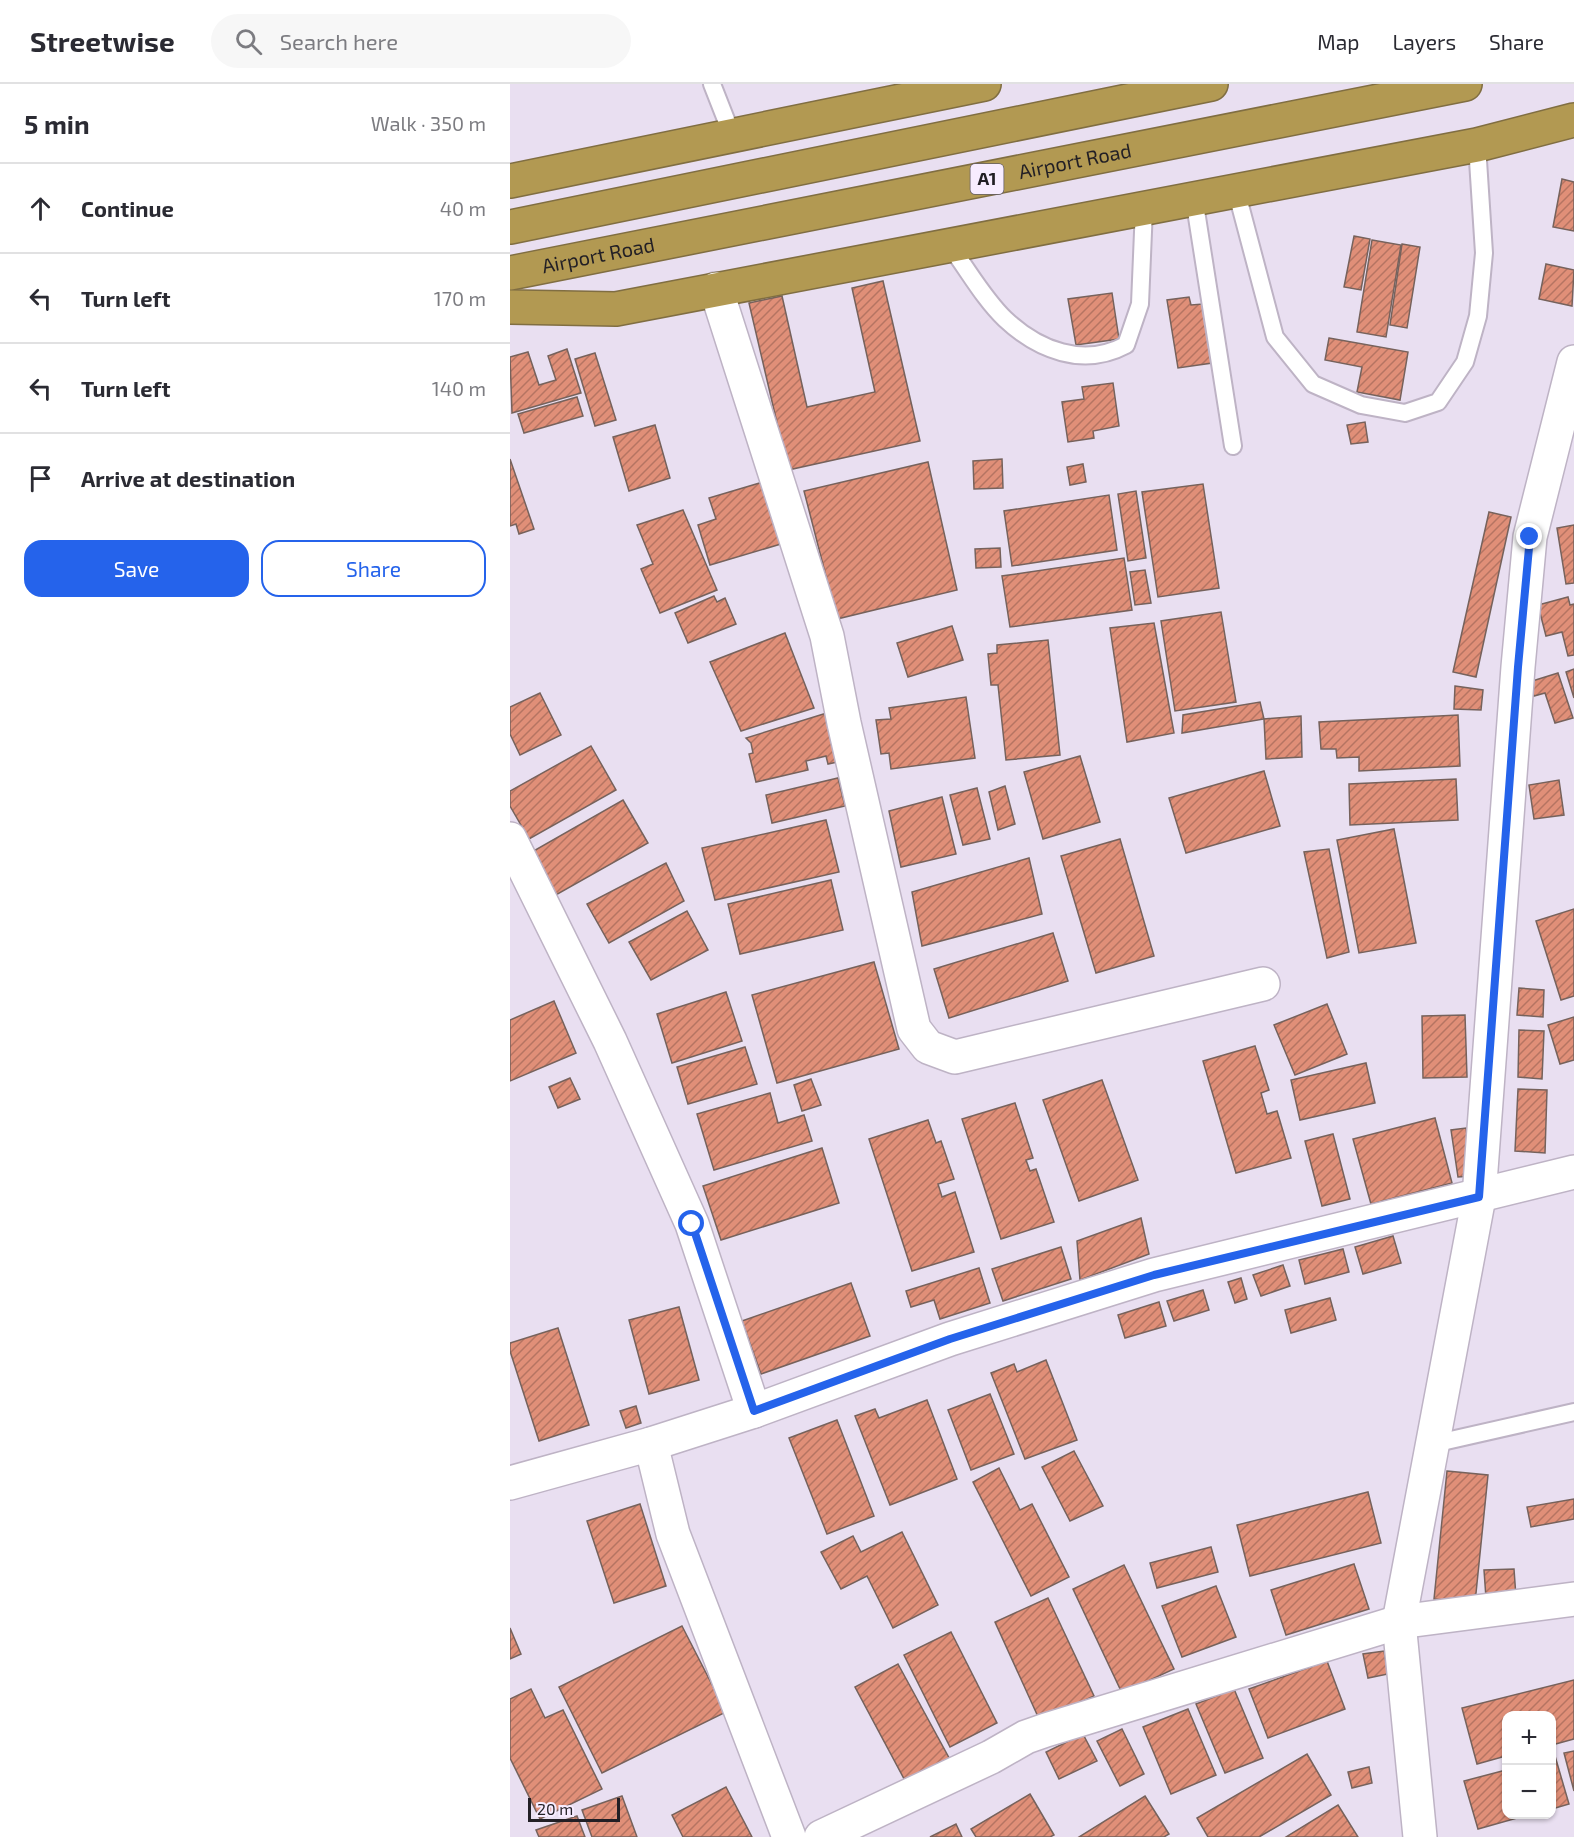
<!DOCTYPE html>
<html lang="en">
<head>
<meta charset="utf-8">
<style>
	body { margin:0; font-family:"Exo 2",sans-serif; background:#f7f7f7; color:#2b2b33 }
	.controls { position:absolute; right:18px; bottom:18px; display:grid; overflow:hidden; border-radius:12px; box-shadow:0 2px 4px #0004 }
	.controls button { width:54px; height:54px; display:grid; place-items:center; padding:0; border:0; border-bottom:2px solid #e1e1e2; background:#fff; color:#2b2b33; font:30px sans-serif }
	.scale { position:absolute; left:18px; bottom:15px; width:92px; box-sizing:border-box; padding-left:6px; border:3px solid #221f25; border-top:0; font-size:16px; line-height:21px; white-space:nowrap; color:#221f25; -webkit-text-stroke:4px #f7ecff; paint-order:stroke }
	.stop { position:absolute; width:18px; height:18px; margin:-14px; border:4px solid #2563eb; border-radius:50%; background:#fff }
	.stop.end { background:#2563eb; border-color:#fff; box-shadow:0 2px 6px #0008 }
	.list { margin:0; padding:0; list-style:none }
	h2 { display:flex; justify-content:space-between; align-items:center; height:78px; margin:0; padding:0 24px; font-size:26px }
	h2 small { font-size:20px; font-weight:400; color:#7c7c81 }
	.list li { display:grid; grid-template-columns:39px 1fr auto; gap:18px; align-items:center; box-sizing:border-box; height:90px; padding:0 24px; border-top:2px solid #e1e1e2 }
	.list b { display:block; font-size:22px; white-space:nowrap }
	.list em { font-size:20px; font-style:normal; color:#7c7c81 }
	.actions { display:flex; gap:12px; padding:18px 24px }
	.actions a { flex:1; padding:14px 0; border:2px solid #2563eb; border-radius:18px; text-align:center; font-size:21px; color:#2563eb }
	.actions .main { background:#2563eb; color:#fff }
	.icon { flex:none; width:33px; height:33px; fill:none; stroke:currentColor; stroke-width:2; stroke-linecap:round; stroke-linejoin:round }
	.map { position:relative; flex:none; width:1064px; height:1753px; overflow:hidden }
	header { display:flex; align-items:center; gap:36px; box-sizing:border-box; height:84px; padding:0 30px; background:#fff; border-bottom:2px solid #e1e1e2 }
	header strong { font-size:28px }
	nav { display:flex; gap:33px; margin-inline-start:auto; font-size:21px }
	.search { width:420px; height:54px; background:#f7f7f7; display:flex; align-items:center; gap:15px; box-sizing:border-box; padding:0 21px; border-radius:33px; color:#7c7c81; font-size:22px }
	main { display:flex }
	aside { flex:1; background:#fff }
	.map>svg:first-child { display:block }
	.building { fill:url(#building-hatch); stroke:#76625c; stroke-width:1.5 }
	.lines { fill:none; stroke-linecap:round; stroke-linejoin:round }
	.lane-casing { stroke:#beb3c5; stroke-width:20 }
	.street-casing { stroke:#beb3c5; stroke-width:36 }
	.highway-casing { stroke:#806e42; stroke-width:36 }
	.lane { stroke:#fff; stroke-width:16 }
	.street { stroke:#fff; stroke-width:33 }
	.highway { stroke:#b29952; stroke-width:33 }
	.route { stroke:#2563eb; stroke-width:8 }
	.labels { text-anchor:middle; stroke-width:5; stroke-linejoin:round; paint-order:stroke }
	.shield { fill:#f7ecff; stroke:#625c66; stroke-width:1.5 }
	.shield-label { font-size:18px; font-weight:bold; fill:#221f25 }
	.street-label { font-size:20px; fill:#221f25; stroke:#f7ecff }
</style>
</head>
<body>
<header>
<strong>Streetwise</strong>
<div class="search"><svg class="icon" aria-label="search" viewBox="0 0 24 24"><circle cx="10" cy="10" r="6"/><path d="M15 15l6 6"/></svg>Search here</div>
<nav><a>Map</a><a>Layers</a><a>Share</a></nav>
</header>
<main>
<aside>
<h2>5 min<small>Walk · 350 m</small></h2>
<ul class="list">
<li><svg class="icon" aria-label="ahead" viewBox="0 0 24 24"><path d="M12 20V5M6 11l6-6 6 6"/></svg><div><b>Continue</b></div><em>40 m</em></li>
<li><svg class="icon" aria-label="left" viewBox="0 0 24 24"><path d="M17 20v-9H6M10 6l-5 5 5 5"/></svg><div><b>Turn left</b></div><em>170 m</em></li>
<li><svg class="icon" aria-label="left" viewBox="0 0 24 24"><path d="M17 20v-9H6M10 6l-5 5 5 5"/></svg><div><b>Turn left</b></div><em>140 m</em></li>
<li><svg class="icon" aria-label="arrive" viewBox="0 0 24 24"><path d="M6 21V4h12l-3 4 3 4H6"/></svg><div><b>Arrive at destination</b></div></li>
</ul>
<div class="actions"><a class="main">Save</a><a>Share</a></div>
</aside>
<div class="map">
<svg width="1064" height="1753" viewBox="0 0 1064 1753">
	<defs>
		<pattern id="building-hatch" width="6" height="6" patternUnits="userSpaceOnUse" patternTransform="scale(1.5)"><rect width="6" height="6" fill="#e08f78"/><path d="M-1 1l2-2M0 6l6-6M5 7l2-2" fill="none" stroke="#b57462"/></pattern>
	</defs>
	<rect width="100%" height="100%" fill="#e9dff1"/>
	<!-- building -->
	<g class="building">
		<path d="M1052,95L1064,98V147L1043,143Z"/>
		<path d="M844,152L860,155L851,206L834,203Z"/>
		<path d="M862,156L891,161L876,253L847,248Z"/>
		<path d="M892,160L910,163L897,244L880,241Z"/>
		<path d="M1036,180L1064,186L1062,222L1029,215Z"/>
		<path d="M373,197L410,357L278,386L239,219L272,212L297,323L365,308L342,204Z"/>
		<path d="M602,209L609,255L566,261L558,215Z"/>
		<path d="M679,213L681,221L693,220L702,279L668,284L657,216Z"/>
		<path d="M819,254L898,268L890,316L847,308L852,283L815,276Z"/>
		<path d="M57,265L71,309L2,329L0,273L18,268L29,301L46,296L38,272Z"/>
		<path d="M85,269L106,336L85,342L65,275Z"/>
		<path d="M603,299L609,342L583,347L584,354L558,358L552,318L574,315L572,303Z"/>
		<path d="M67,313L73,332L14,349L8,330Z"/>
		<path d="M855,338L858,358L841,360L837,341Z"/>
		<path d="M145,341L160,394L119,407L103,353Z"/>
		<path d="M0,375L24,445L9,450L6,440L0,442Z"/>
		<path d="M492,375L493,404L464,405L463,377Z"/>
		<path d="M418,378L447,506L327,535L294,407Z"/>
		<path d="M573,380L576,398L560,401L557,383Z"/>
		<path d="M253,398L271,460L200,481L188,441L206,435L199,414Z"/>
		<path d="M693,400L709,504L648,513L632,408Z"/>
		<path d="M626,407L636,474L618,477L608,410Z"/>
		<path d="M599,411L607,466L502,482L494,427Z"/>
		<path d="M173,426L207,506L150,529L131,485L143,480L127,441Z"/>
		<path d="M979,428L1001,433L966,593L943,588Z"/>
		<path d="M1064,441V499L1056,500L1047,444Z"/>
		<path d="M490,464L491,483L466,484L465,465Z"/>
		<path d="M614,474L622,526L500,543L492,492Z"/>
		<path d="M635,486L641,519L625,521L620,488Z"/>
		<path d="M204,512L207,518L215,514L226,540L178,559L165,529Z"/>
		<path d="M1058,513L1060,521L1064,520V571L1058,572L1052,548L1036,552L1028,521Z"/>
		<path d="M711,528L726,618L665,627L651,537Z"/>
		<path d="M644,539L664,649L617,658L600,544Z"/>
		<path d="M442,542L453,576L398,593L387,559Z"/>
		<path d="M275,549L304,624L231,647L200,578Z"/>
		<path d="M538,556L550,671L496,676L488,601H481L478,570L487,569V561Z"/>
		<path d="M1064,585V614L1056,588Z"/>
		<path d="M1048,589L1063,634L1045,639L1035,609L1024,612L1019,598Z"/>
		<path d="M945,602L973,606L971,626L944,625Z"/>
		<path d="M30,609L51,651L10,671L0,650V623Z"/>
		<path d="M456,613L465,674L381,685L379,669L371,670L366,636L381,635L379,624Z"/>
		<path d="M750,618L754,635L672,649L673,631Z"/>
		<path d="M320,628L332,677L318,680L316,672L296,677L298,686L246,698L239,670L243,669L241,659L236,654Z"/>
		<path d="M948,631L950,682L849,687V673L827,674L826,665H811L809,638Z"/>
		<path d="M791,632L792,673L756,675L754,635Z"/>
		<path d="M81,662L106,706L19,755L0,722V707Z"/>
		<path d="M570,672L590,738L533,755L514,688Z"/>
		<path d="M754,687L770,742L676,769L659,714Z"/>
		<path d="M328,694L335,722L262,739L256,711Z"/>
		<path d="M946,695L948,736L840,741L839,700Z"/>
		<path d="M1049,696L1054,731L1024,735L1019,701Z"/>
		<path d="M495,702L505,740L488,746L479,708Z"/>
		<path d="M467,704L480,755L453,761L440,711Z"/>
		<path d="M432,713L446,770L391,783L379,727Z"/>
		<path d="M113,716L138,759L44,812L20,769Z"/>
		<path d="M316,736L329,788L205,816L192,764Z"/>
		<path d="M884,745L906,859L849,869L827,756Z"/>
		<path d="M610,755L644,872L586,889L551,772Z"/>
		<path d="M819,765L839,868L817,874L794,768Z"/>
		<path d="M519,774L532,830L412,862L402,808Z"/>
		<path d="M156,779L174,817L99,859L77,820Z"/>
		<path d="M321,796L333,846L230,870L218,820Z"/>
		<path d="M1064,825V912L1051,916L1026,837Z"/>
		<path d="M177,827L198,866L141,896L119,858Z"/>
		<path d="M543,849L558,897L439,934L424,885Z"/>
		<path d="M364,878L389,965L267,999L242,911Z"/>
		<path d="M1009,904L1034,906L1033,933L1007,931Z"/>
		<path d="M216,908L232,957L162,979L147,930Z"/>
		<path d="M44,917L66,969L0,997V936Z"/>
		<path d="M817,920L837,970L785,991L764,941Z"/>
		<path d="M955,931L957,993L913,994L912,932Z"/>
		<path d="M1064,933V976L1050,980L1038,941Z"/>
		<path d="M1009,946L1034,947L1032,995L1008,993Z"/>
		<path d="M745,962L759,1006L751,1009L757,1030L767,1027L781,1074L726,1089L693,977Z"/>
		<path d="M235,963L247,1000L178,1020L167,983Z"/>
		<path d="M856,979L865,1019L790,1036L781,996Z"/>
		<path d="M60,994L70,1015L48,1024L39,1003Z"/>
		<path d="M301,995L311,1021L292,1027L284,1001Z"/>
		<path d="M592,996L628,1096L569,1117L533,1016Z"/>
		<path d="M1008,1005L1037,1006L1035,1069L1005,1067Z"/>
		<path d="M260,1009L268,1039L294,1031L302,1057L204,1086L187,1030Z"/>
		<path d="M505,1019L523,1074L516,1076L520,1087L526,1085L544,1138L491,1155L452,1035Z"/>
		<path d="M925,1034L942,1099L861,1120L843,1055Z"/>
		<path d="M418,1036L426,1059L431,1057L444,1095L428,1100L432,1113L445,1108L464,1168L402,1187L359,1055Z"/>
		<path d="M956,1044L962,1092L948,1093L941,1046Z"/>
		<path d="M823,1050L840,1115L812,1122L795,1057Z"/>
		<path d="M312,1064L329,1119L211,1156L193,1102Z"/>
		<path d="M631,1134L639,1170L570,1196L567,1157Z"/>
		<path d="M883,1152L891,1179L853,1190L845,1163Z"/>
		<path d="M551,1163L561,1195L493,1217L482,1185Z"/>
		<path d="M833,1165L839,1188L795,1200L789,1176Z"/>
		<path d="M773,1181L780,1202L751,1212L743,1191Z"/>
		<path d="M469,1184L480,1219L430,1235L424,1216L401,1223L396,1207Z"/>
		<path d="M731,1194L737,1215L725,1219L718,1198Z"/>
		<path d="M341,1199L360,1252L251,1290L232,1237Z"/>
		<path d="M693,1206L699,1226L664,1237L657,1217Z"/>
		<path d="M820,1214L826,1236L781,1249L775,1226Z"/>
		<path d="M649,1218L656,1242L615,1254L608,1231Z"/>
		<path d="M169,1223L189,1296L139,1310L119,1236Z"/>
		<path d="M48,1244L79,1341L29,1357L0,1267V1259Z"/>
		<path d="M536,1276L567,1356L515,1375L481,1289L504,1280L507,1288Z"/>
		<path d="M480,1310L504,1370L461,1386L438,1326Z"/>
		<path d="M417,1316L447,1395L380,1421L345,1332L365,1325L369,1334Z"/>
		<path d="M126,1322L131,1339L116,1344L110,1327Z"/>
		<path d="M327,1336L364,1432L317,1450L279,1354Z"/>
		<path d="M564,1367L593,1422L560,1437L532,1383Z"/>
		<path d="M489,1384L510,1426L522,1420L559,1493L521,1512L463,1398Z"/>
		<path d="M937,1387L978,1391L965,1519L924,1515Z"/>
		<path d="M858,1408L871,1459L740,1492L727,1441Z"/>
		<path d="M1064,1415V1435L1021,1443L1017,1423Z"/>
		<path d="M130,1420L156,1502L104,1519L77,1437Z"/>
		<path d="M392,1448L428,1521L383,1544L357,1492L331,1505L311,1468L343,1452L351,1468Z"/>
		<path d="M701,1463L708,1488L647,1504L640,1479Z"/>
		<path d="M844,1480L859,1525L776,1551L761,1506Z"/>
		<path d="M614,1481L664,1585L612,1609L563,1505Z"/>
		<path d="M1004,1485L1006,1513L976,1514L974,1486Z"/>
		<path d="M706,1502L726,1553L672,1573L652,1522Z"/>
		<path d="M538,1514L584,1612L530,1637L485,1538Z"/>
		<path d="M172,1542L216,1628L92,1689L49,1603Z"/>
		<path d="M0,1544L11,1570L0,1575Z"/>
		<path d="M441,1548L487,1639L440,1663L394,1571Z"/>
		<path d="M874,1567L878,1590L858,1594L853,1570Z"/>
		<path d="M817,1577L835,1625L758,1654L739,1605Z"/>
		<path d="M388,1580L444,1683L400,1706L345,1603Z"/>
		<path d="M1064,1596V1655L1042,1661V1632H996V1672L967,1680L952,1624Z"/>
		<path d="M21,1605L35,1634L53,1626L92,1705L30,1735L0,1674V1615Z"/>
		<path d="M724,1605L753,1674L715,1689L686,1620Z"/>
		<path d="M678,1625L706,1691L661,1710L633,1643Z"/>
		<path d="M612,1645L634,1690L610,1702L587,1657Z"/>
		<path d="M573,1650L587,1677L549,1695L536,1668Z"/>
		<path d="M1064,1667V1707L1054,1669Z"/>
		<path d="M797,1670L821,1711L749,1753H698L687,1734Z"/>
		<path d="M1045,1672L1059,1720L1042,1725V1673Z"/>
		<path d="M859,1683L862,1699L842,1704L838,1688Z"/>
		<path d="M996,1686V1730H1021L968,1745L954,1697Z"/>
		<path d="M216,1703L242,1753H173L162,1731Z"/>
		<path d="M520,1710L544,1751L540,1753H466L461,1745Z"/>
		<path d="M112,1712L127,1753H82L72,1726Z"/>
		<path d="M635,1712L659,1750L654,1753H569Z"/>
		<path d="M828,1721L848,1753H776Z"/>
		<path d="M67,1732L75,1753H29L26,1746Z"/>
		<path d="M446,1740L452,1753H420Z"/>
	</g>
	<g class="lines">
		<defs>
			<g id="lane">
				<path d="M202,0L222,51"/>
				<path d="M726,106L765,253L803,300L851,321L895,329L928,318L955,278L968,232L974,169L967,61"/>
				<path d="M684,114L723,362"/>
				<path d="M439,161C457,184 473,214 495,235C528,266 573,284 616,261L630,220L634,124"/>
				<path d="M923,1360L1064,1328"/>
			</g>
			<g id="street">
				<path d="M206,205L317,552L334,639L404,945L418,963L445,973L753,900"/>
				<path d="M0,755L100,957L182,1140L244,1327"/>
				<path d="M141,1360L163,1450L279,1753"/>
				<path d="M0,1399L141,1360L244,1327L440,1255L644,1191L1064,1088"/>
				<path d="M311,1753L481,1673L516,1653L536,1646L889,1538L1064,1515"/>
				<path d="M910,1753L889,1538L969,1113L1008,583L1020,453L1064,278"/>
			</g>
			<g id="highway">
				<path d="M0,97L474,0"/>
				<path d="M0,143L701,0"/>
				<path id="s1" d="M0,189L955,0"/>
				<path d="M0,223L106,225L967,61L1064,36"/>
			</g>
		</defs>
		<!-- lane casing -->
		<use href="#lane" class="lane-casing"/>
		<!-- street casing -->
		<use href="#street" class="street-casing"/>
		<!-- highway casing -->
		<use href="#highway" class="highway-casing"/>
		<!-- lane -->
		<use href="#lane" class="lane"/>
		<!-- street -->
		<use href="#street" class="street"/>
		<!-- highway -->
		<use href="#highway" class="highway"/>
	</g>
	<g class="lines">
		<!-- route -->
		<path class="route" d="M182,1140L244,1327L440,1255L644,1191L969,1113L1008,583L1020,453"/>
	</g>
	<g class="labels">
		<!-- shield labels -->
		<rect class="shield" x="460.5" y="80" width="33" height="30" rx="4.5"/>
		<g class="shield-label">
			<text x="477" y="101">A1</text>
		</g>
		<!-- street labels -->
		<g class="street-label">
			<text dy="7" stroke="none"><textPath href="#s1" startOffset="576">Airport Road</textPath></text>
			<text dy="7" stroke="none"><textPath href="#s1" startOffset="90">Airport Road</textPath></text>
		</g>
	</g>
</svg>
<div class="controls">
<button>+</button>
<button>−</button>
</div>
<div class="scale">20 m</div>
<div class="stop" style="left:182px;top:1140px"></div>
<div class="stop end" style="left:1020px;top:453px"></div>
</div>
</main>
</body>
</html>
